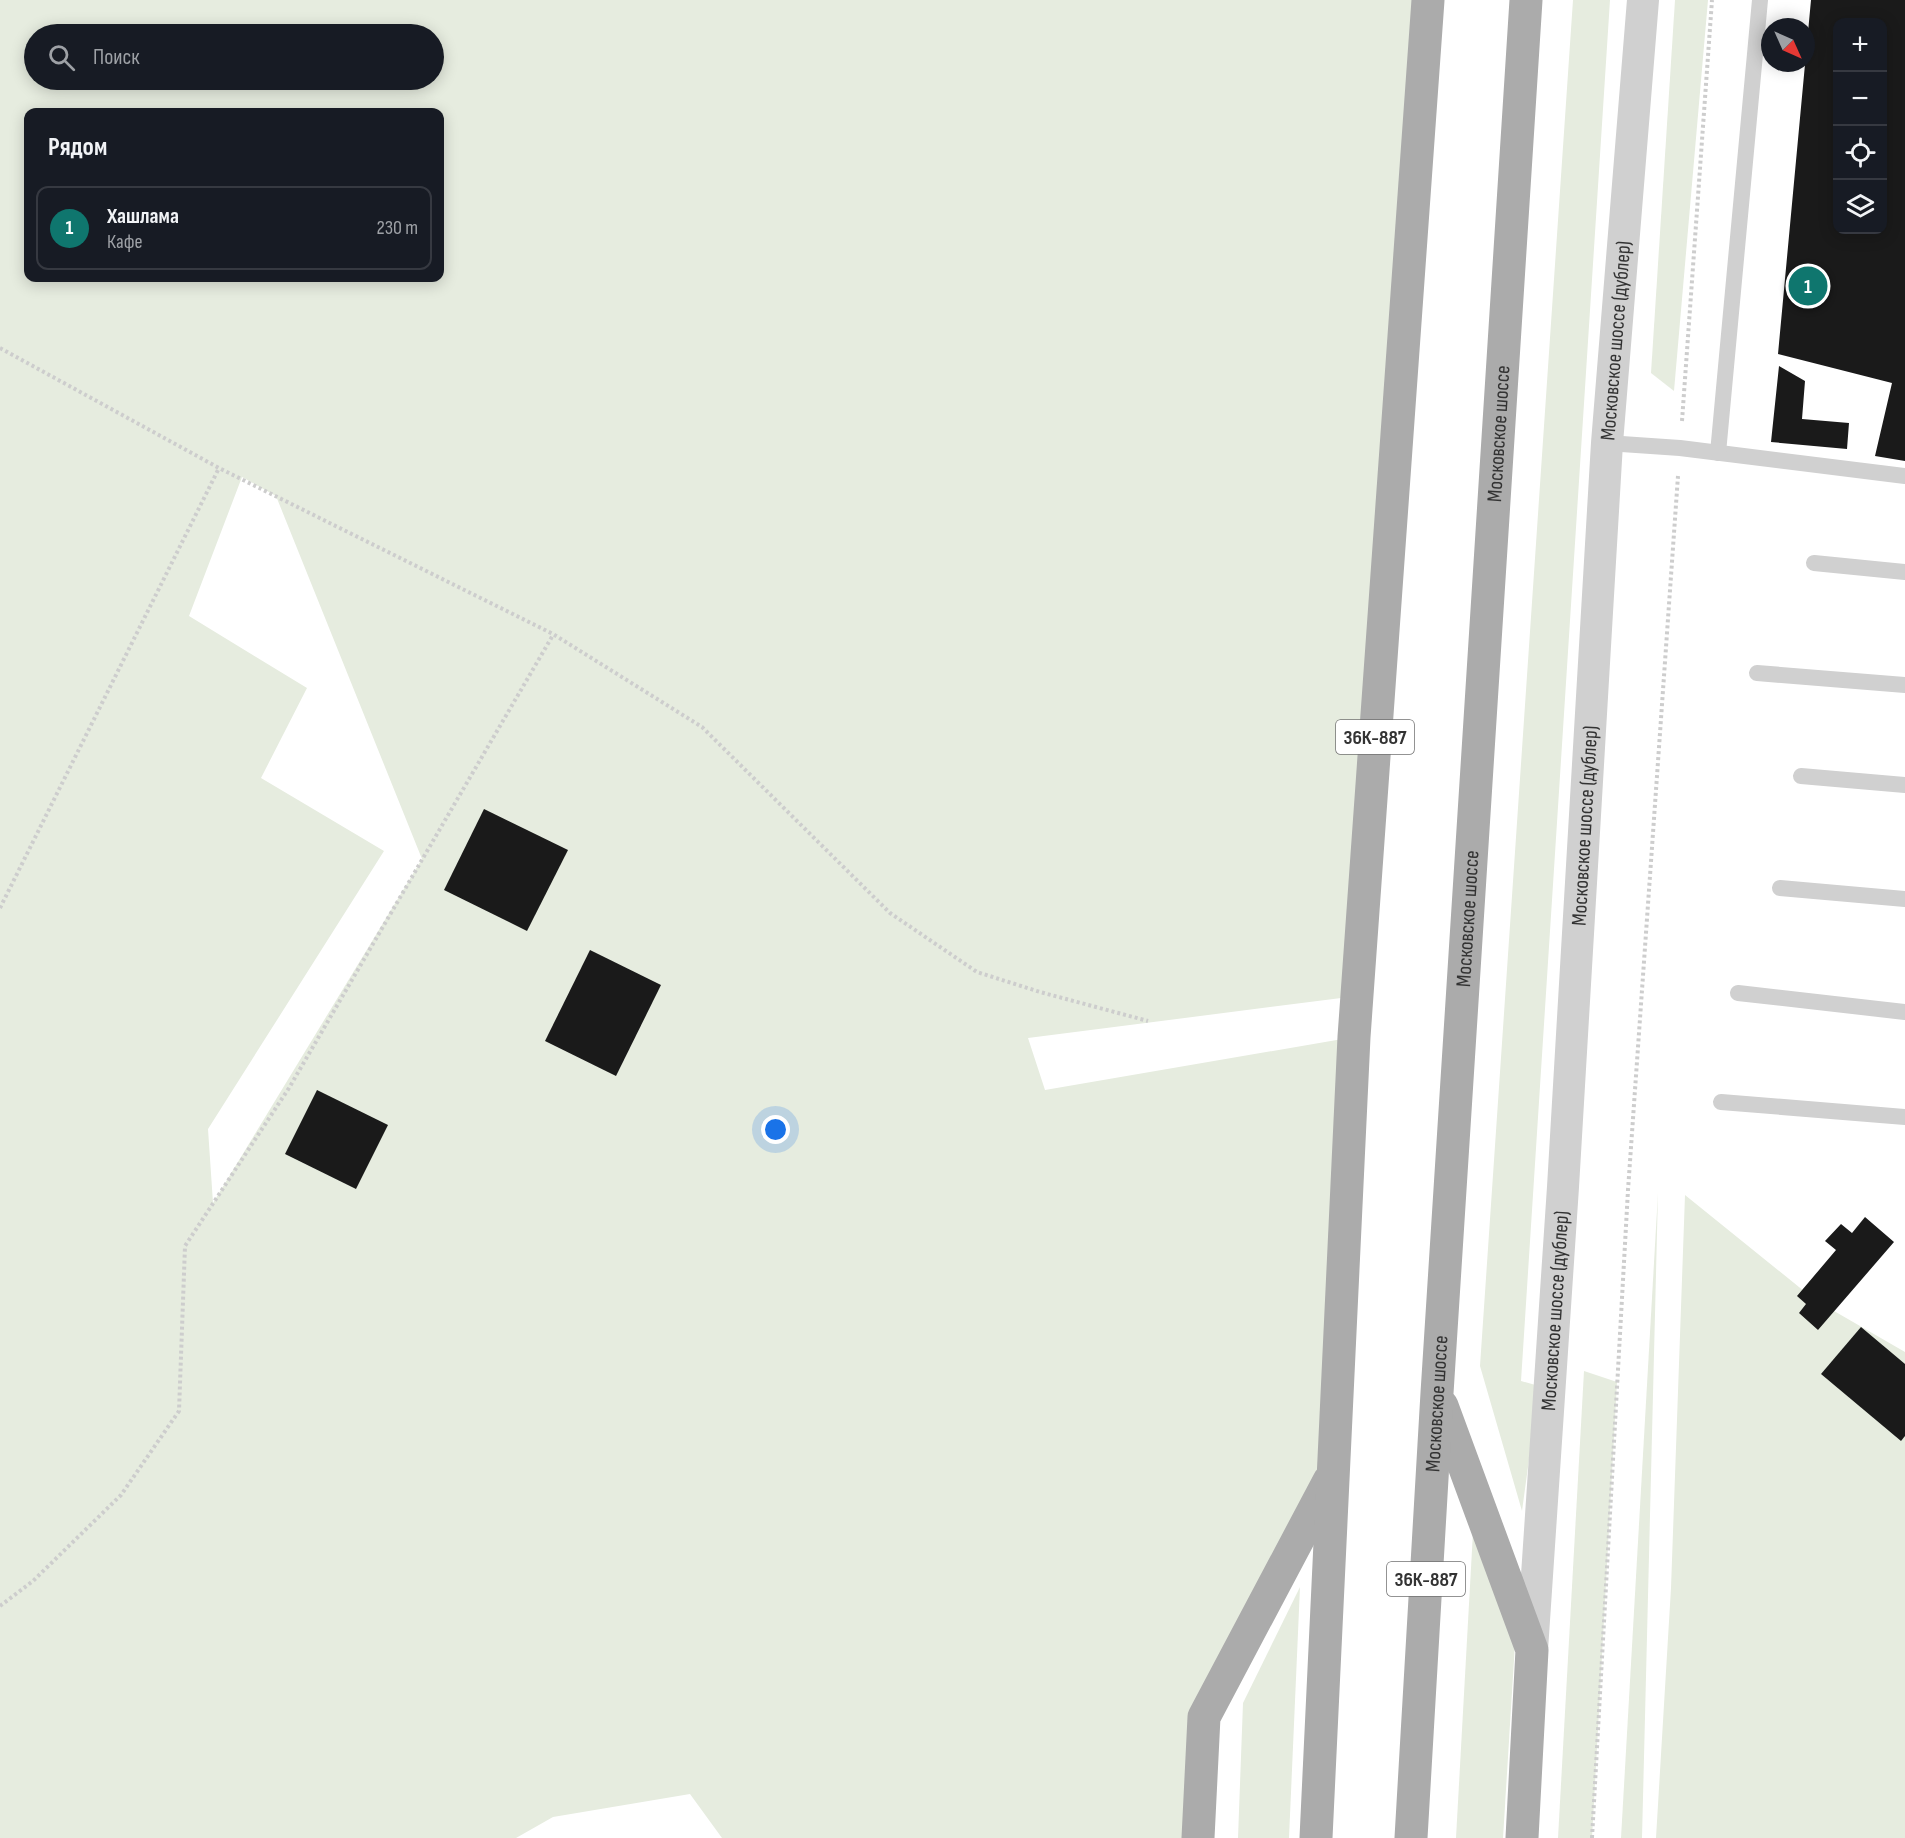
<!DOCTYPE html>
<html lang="ru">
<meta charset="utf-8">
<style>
body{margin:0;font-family:"Sofia Sans Condensed",sans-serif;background:#242831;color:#f1f3f6}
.controls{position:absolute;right:18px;top:18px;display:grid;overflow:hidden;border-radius:12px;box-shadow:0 3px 15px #0003}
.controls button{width:54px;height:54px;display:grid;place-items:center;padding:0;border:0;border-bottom:2px solid #363941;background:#171b24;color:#f1f3f6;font:30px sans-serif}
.compass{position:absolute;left:1761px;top:18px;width:54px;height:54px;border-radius:50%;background:#171b24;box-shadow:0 3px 15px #0003;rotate:135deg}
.you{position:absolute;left:776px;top:1130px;width:21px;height:21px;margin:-15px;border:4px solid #fff;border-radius:50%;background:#1a73e8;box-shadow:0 0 0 9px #1a73e833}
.badge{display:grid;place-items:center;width:39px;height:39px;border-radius:50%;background:#0f766e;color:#fff;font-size:20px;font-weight:700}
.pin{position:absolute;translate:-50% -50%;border:3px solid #fff;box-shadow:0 2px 6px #0006}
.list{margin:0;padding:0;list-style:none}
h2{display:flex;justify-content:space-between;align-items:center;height:78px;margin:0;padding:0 24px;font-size:26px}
h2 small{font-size:20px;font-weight:400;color:#9ea1a6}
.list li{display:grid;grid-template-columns:39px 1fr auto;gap:18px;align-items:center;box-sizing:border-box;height:84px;margin:0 12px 12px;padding:0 12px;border:2px solid #363941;border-radius:12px}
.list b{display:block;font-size:22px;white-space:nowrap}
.list p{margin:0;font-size:20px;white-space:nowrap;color:#9ea1a6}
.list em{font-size:20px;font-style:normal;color:#9ea1a6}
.icon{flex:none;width:33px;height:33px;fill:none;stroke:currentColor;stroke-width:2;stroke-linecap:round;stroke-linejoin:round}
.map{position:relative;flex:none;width:1905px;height:1838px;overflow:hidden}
.search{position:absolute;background:#171b24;box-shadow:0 3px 15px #0003;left:24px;top:24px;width:420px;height:66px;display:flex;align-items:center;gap:15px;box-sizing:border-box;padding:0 21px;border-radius:33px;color:#9ea1a6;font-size:22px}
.panel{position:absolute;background:#171b24;box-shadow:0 3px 15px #0003;left:24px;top:108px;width:420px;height:174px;border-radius:12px}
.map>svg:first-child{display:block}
.green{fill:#e6ecdf;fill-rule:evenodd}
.building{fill:#1a1a1a;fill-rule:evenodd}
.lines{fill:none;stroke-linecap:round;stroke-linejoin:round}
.path{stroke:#cdcdcd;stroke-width:4;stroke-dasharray:3 3;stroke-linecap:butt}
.service{stroke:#d0d0d0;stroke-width:16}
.minor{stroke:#d0d0d0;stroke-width:32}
.primary{stroke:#ababab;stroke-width:33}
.labels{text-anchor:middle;stroke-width:6;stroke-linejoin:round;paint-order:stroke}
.shield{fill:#fff;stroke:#707070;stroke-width:1.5}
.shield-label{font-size:20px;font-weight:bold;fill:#333}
.street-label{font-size:21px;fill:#333;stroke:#fff}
</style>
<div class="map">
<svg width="1905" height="1838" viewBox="0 0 1905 1838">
<rect width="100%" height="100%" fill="#fff"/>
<g class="green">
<path d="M 0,0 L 1429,0 L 1357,996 L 1028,1038 L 1045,1090 L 1354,1037 L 1333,1474 L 1204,1717 L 1198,1838 L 722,1838 L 690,1794 L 553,1817 L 516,1838 L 0,1838 ZM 34,34 L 434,34 L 434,80 L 34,80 ZM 28,112 L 440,112 L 440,278 L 28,278 ZM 242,477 L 276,496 L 422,859 L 213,1203 L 208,1129 L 384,851 L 261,778 L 307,688 L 189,616 Z"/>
<polygon points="1573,0 1610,0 1521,1381 1539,1386 1522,1511 1480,1366"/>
<polygon points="1675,0 1708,0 1674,391 1651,373"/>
<polygon points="1658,1193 1642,1838 1621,1838"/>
<polygon points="1685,1195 1815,1300 1905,1352 1905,1838 1656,1838 1671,1588"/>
<polygon points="1584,1371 1617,1382 1592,1838 1558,1838"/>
<polygon points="1475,1496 1517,1611 1503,1838 1456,1838"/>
<polygon points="1300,1587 1289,1838 1238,1838 1243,1703"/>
</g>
<g class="building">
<path d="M 1811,0 L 1905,0 L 1905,461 L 1875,456 L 1892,383 L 1778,354 ZM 1838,22 L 1882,22 L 1882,230 L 1838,230 Z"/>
<polygon points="1779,366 1805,381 1802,419 1849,423 1847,449 1771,442"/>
<polygon points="484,809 568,850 527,931 444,890"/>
<polygon points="590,950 661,985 616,1076 545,1041"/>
<polygon points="317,1090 388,1125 356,1189 285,1154"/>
<polygon points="1865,1217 1894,1242 1818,1330 1799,1313 1806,1304 1797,1296 1836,1250 1825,1241 1841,1224 1852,1233"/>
<polygon points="1861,1327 1905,1364 1905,1436 1901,1441 1821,1374"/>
</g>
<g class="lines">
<g class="path">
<polyline points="0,348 219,468 553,634 702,727 890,913 977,972 1040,992 1148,1021"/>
<polyline points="1682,421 1712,0"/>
<polyline points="0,908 219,468"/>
<polyline points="0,1606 33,1581 121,1495 179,1411 185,1246 289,1088 553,635"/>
<polyline points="1592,1838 1628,1190 1678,476"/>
</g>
<g class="service">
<polyline points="1607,443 1680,448 1905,476"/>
<polyline points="1718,453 1760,0"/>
<polyline points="1814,563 1905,572"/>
<polyline points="1757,673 1905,685"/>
<polyline points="1801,776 1905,785"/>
<polyline points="1780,888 1905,899"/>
<polyline points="1738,993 1905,1012"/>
<polyline points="1721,1102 1905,1117"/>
</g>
<path class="minor" id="s1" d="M 1532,1650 L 1563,1187 L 1607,443 L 1643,0"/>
<g class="primary">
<polyline points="1442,1406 1532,1650 1522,1838"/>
<polyline points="1198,1838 1204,1717 1329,1481"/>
<polyline points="1316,1838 1354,1037 1428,0"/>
<path id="s2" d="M 1411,1838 L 1437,1393 L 1526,0"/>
</g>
</g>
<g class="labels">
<g class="shield">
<rect x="1336" y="720" width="78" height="34" rx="4.5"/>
<rect x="1387" y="1562" width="78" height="34" rx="4.5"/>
</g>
<g class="shield-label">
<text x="1375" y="744">36К-887</text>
<text x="1426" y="1586">36К-887</text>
</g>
<g class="street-label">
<text dy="7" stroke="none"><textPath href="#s1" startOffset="1312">Московское шоссе (дублер)</textPath></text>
<text dy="7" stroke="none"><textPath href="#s2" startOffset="1407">Московское шоссе</textPath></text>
<text dy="7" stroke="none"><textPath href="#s1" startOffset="826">Московское шоссе (дублер)</textPath></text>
<text dy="7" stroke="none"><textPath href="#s2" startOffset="921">Московское шоссе</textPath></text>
<text dy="7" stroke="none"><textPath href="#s1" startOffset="340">Московское шоссе (дублер)</textPath></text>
<text dy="7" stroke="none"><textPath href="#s2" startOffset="435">Московское шоссе</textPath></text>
</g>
</g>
</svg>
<div class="controls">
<button>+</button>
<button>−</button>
<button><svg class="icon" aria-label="locate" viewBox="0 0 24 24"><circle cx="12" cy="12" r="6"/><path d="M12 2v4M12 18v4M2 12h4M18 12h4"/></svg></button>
<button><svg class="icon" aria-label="layers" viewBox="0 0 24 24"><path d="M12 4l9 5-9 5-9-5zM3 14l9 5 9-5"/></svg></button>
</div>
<svg class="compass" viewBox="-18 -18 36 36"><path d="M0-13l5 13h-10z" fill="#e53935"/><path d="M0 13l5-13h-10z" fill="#9ea1a6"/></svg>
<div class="you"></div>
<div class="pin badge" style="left:1808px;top:286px">1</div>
<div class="search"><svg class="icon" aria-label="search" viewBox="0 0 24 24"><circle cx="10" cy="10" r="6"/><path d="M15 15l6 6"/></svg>Поиск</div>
<section class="panel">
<h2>Рядом<small></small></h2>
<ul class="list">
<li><span class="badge">1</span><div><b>Хашлама</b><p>Кафе</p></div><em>230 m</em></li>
</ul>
</section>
</div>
